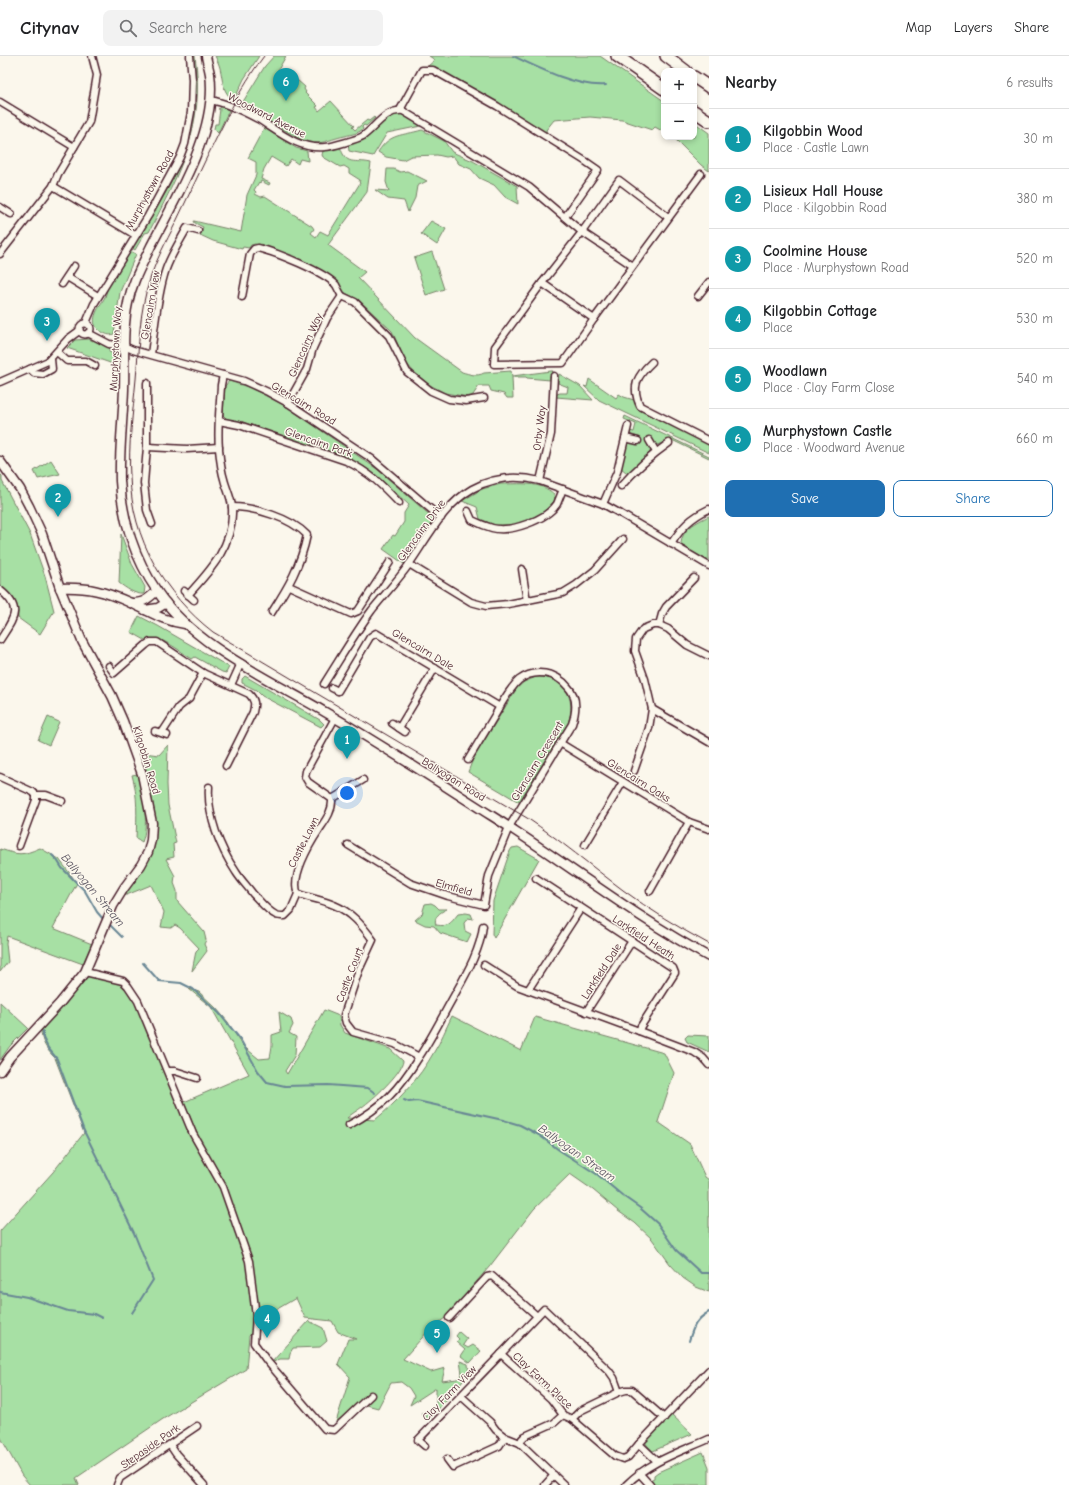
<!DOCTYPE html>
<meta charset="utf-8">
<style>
body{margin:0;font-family:"Comic Neue",sans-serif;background:#f2f2f2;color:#202124}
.controls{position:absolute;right:12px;top:12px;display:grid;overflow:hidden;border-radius:8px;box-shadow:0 2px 6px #0003}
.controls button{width:36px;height:36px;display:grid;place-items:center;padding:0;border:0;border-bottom:1px solid #e0e0e0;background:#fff;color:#202124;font:20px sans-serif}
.you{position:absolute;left:347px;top:737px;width:14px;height:14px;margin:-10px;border:3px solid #fff;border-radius:50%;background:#1a73e8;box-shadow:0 0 0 6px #1a73e833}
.badge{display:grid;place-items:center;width:26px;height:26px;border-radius:50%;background:#1f6fb2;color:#fff;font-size:13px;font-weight:700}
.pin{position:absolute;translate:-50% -33px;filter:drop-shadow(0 1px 2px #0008)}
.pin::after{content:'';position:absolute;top:21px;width:14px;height:12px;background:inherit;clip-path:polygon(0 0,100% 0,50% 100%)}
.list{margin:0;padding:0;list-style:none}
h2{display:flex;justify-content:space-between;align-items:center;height:52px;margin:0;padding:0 16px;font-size:17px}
h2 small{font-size:13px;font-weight:400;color:#757577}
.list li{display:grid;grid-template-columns:26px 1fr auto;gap:12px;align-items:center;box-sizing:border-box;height:60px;padding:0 16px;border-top:1px solid #e0e0e0}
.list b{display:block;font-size:15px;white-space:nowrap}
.list p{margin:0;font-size:13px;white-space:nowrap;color:#757577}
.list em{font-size:13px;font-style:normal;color:#757577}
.actions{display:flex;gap:8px;padding:12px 16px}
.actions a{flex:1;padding:9px 0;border:1px solid #1f6fb2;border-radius:8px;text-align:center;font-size:14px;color:#1f6fb2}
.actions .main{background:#1f6fb2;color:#fff}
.icon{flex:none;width:22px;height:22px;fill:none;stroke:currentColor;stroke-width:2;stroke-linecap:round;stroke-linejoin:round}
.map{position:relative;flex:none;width:709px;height:1429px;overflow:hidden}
header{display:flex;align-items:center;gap:24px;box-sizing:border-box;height:56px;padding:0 20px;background:#fff;border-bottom:1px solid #e0e0e0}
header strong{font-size:19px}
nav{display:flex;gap:22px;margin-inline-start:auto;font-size:14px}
.search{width:280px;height:36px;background:#f2f2f2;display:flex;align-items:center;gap:10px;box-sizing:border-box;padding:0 14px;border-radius:8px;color:#757577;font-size:15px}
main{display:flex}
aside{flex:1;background:#fff}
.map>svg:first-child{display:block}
.green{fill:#a7e0a4;stroke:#788068}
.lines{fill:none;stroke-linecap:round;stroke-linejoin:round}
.stream{stroke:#688694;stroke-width:2}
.street-casing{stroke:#4a1f2b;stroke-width:9}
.secondary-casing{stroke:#4a1f2b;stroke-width:11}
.highway-casing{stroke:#4a1f2b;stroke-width:14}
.street{stroke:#fbf7ec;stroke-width:6}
.secondary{stroke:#fbf7ec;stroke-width:8}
.highway{stroke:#fbf7ec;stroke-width:11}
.tram{stroke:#4a1f2b;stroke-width:1}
.labels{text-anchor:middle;stroke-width:3;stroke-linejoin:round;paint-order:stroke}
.street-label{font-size:11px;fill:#4a1f2b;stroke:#fbf7ec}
.water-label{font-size:12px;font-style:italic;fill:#595360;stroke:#fbf7ec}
</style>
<header>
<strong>Citynav</strong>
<div class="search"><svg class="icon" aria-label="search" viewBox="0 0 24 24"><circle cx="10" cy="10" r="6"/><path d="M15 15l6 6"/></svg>Search here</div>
<nav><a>Map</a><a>Layers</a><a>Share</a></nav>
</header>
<main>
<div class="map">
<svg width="709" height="1429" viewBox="0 0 709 1429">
<rect width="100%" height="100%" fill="#fbf7ec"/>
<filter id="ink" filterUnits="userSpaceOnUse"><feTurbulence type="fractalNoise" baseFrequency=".025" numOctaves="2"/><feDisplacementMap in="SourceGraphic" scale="8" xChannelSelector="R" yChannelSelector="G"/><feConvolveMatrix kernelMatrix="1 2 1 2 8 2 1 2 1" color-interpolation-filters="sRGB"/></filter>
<g filter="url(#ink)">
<g class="green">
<path d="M 193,0 L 195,0 C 206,70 179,117 149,176 L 145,177 L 135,194 L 132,192 C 170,132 208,75 193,0 Z"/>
<path d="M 215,0 L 259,0 L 244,23 L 234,44 C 222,37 223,24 220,12 C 219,8 217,4 215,0 Z"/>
<path d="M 274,0 L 286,0 L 278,14 L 281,16 L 282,15 L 297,24 L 305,31 L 304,33 L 306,36 L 305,37 L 318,50 L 316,51 L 319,55 L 331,45 L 354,70 L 352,71 L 355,74 L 367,64 L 369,65 L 374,61 L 375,62 L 366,70 L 364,69 L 362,71 L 363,73 C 357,78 352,78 345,80 C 325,84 320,92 298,82 L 241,49 L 265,10 Z"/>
<polygon points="429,0 600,0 664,45 664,76 655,71 652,74 622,64 590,61 554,64 546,74 547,77 583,101 437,16 436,12 428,10 435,4"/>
<polygon points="222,51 229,54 218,77 214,73 215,68 218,68 220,53 218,53"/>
<polygon points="395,58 404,58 412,63 413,65 421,70 387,77 373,100 349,95 348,88 365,82 385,63"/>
<polygon points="694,66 709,77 709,115 701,109 673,81 694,81"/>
<path d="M 264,72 L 296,92 L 307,95 L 308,105 L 300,103 L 298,108 L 291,103 L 286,110 L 271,101 L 264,113 L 261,123 L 270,127 L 269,129 L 261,125 L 260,127 L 259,126 L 254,134 L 256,136 L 255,138 L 261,141 L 265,140 L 312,170 L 314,173 L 311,177 L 316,181 L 320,175 L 328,179 L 360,127 L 359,126 L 360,124 L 349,117 L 349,113 L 344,110 L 340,111 L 323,101 L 322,99 L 323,95 L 340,90 C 346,111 354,103 371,107 L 367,136 L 328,189 L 365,216 L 358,222 L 415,282 L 462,316 C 469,318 477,321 484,317 L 511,315 L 512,320 L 551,315 L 553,315 L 550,318 L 550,324 L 527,322 L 526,321 L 512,321 L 513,342 L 507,342 L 504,338 L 491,335 L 489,330 L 479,330 L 473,339 L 469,341 L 445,337 L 428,328 L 413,315 L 406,307 L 392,275 L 360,245 L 344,236 L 335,224 L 298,203 L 267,191 L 255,188 L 251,189 L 249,192 L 243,191 L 242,193 L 213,185 L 200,179 L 203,171 L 195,167 L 194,165 L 241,176 L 247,139 L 256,119 L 256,106 L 248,102 Z"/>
<path d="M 422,74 L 444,85 L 452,96 L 473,105 L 517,130 L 518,148 L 505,141 L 494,129 L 479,122 L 471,113 L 459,108 L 453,100 L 446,101 L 437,99 L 411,100 L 403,104 L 386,101 L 378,96 C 390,77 402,80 422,74 Z"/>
<polygon points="387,113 394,113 400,116 407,115 427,125 417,130 415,142 408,156 404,145 388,143 375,134 389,135 386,126"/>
<polygon points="431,165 446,173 437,189 421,178"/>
<path d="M 130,195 L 136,198 L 120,236 L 114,278 C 109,280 106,278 102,276 C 86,267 99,252 105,241 C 107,236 107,231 110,226 C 116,216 124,205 130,195 Z"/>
<polygon points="432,196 444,233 426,239 414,202"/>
<path d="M 89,283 L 93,285 L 94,284 L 110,291 L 109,296 C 117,298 116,302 116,309 L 67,292 L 75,284 Z"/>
<polygon points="559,318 580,330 593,344 556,341 557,338 560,337 567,337 568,331 558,327"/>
<polygon points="589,323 616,342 619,338 624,341 634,344 638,351 643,356 709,388 709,397 599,344 584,330 587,331"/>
<polygon points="229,325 251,332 287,351 377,413 431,460 433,465 432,469 404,508 383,493 393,479 395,480 404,466 404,457 409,449 375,418 360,408 243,366 227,363 223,359 225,330"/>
<polygon points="625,360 709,400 709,402 674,385 668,385 657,389 651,382 647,385 651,392 650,396 631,415 627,417 620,411 626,389 630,386 639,388 640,382 630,378 629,375 634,376 636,368 624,363"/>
<polygon points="51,404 60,418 38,423 34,415"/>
<path d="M 0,418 L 2,420 L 2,425 L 30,478 L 45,520 L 54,555 L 40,578 L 18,562 C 18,545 13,540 0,530 Z"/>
<path d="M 501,428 C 519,428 540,425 554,438 L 555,444 L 540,459 L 521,469 L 495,469 L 480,463 L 477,451 L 462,445 L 482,433 Z"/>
<path d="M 709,460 L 709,505 L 681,489 C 681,473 697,466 709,460 Z"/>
<path d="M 121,478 L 132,508 L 145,531 L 144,538 C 135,539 126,532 119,527 Z"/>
<path d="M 139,560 L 158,570 L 229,611 L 226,617 L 222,616 L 195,601 L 192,603 C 181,596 159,577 145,584 L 131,576 Z"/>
<polygon points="245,620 320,664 324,668 321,671 262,640 256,634 242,627 242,623"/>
<path d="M 536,621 C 564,619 577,642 568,667 L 519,746 L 468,716 L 473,703 L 517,632 L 524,626 Z"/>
<polygon points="48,661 59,666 49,689 38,684"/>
<polygon points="168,689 167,728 168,749 176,787 173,788 174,801 166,803 175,820 174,827 177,835 177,845 204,876 206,884 204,888 207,895 192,915 196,895 199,892 180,872 175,869 171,872 161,871 164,856 151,829 124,840 153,795 156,778 153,748 147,722 144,697 159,699"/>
<path d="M 137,718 C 142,738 150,767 142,786 L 136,782 C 137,762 138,739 132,719 Z"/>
<polygon points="518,791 539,803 494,882 492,878 493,845 510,795 512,792"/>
<path d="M 40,792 L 59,803 L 77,827 L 53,872 L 92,888 L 83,908 L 7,880 L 6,887 L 8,906 L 0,916 L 0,793 C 19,799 21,800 40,792 Z"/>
<path d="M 431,847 L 435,849 L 439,853 L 447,853 C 440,856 433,861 436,869 C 449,871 450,868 458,858 L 466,857 L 471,858 L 473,863 L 468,862 L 464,867 L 465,875 L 471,878 L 467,886 L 440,877 L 434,870 L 425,869 L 415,864 L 422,858 L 425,848 Z"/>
<path d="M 89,919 L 123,927 L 134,944 L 194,1083 L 209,1114 L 214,1111 L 198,1080 L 184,1046 L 249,1018 L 211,951 L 189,933 L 199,936 L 216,952 L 228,966 L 242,989 L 259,1003 L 270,1002 L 272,990 L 272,979 L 281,976 L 279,956 L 291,963 L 293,969 L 289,977 L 296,981 L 295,999 L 285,1015 L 287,1018 L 324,954 L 339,960 L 340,969 L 345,977 L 390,993 L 403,1005 C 402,1017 372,1044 362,1051 C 357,1055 351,1058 347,1062 L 375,1064 C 398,1045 419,1023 434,996 C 441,985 446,972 452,960 L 521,995 L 535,961 L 664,997 L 674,1017 L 658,1066 L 690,1088 L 705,1121 L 709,1124 L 709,1236 L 696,1231 L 683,1222 L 670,1208 L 652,1183 L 635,1167 L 618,1155 L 593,1134 L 570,1118 L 534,1153 L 490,1210 L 445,1262 L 430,1273 L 403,1303 L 431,1316 L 445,1312 L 442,1325 L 457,1323 L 462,1318 L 460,1305 L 468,1308 L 469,1317 L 429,1364 L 421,1357 L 431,1357 L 436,1347 L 436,1332 L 410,1349 L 414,1340 L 409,1332 L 401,1326 L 391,1327 L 378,1352 L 359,1347 L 336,1366 L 350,1321 L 338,1308 L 348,1283 L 356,1283 L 338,1276 L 332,1265 L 305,1262 L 296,1242 L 267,1259 L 249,1280 L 246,1313 L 163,1363 L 76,1422 L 79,1429 L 30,1429 L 22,1420 L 0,1380 L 0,1175 L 53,1116 L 84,1077 L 55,1002 C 47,994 41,986 41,974 Z"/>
<polygon points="0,946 28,972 10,990 0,1004"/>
<polygon points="688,979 709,980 709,996 687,986 685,982"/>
<polygon points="309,1265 323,1272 327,1285 320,1291 293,1292 290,1297 289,1303 280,1303 271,1307"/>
<polygon points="459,1276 467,1283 463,1289 468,1292 473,1289 481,1295 470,1307 461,1300 465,1294 456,1286 459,1283 456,1280"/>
<polygon points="670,1357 692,1378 653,1395 647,1389 645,1386"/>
<polygon points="703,1396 709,1411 709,1429 655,1429 650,1424 654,1422 654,1419 658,1416"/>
</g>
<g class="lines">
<g class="stream">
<path d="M 513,0 C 538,12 579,32 606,29"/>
<polyline points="52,799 57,804 62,812 85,835 97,856 104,864"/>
<polyline points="108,867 122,881"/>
<polyline points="143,907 159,925 181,927 193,933 219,957 240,983 258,1015 267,1026 285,1030 328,1029 368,1032 375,1037"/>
<polyline points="43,975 43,982 48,992 57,1003 84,1075 134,1177 153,1224 132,1257"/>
<polyline points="404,1044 409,1046 417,1045 503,1064 520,1069 539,1079 559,1094 598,1119 623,1140 640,1152 658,1168 676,1194 701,1217 709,1217"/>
<polyline points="0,1236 27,1241 68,1255 94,1258 102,1262"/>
<path d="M 689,1285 C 693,1271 696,1263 709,1256"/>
</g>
<defs>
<g id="street">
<path d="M 210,44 C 227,47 243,55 258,63 C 279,76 299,94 325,91 C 331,91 358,83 363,80 C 376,71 385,53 403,55 L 529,131 L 582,176 L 619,124 L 668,161"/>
<polyline points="0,46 74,91"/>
<polyline points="400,54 422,14 433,14 497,50 585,105 598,114 565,161"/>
<polyline points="53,130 135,179"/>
<polyline points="0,151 11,158"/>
<polyline points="0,198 53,130 58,118 89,66 97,19 92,0"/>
<polyline points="633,210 582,176 542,227 594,263 701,118"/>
<polyline points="67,221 98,240"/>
<polyline points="542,227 495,291 494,308 563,307 594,263"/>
<polyline points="62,228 74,210"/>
<polyline points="342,240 355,246 389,280 407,316 431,335 449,343 466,345 484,342"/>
<polyline points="698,240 709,226"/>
<path d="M 242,241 L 250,198 L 254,193 L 258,192 C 275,196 325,216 336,229 C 338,233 340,237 342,240"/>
<polyline points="86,267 94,248 148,160 180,101 185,88 191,56 192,24 190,0"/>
<circle cx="85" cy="273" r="5.5"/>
<polyline points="88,277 109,288 124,290 133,294 244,325 268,336 288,347 372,403 441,462"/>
<polyline points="57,296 67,305 86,305 95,310"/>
<path d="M 151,298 C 155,271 157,239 166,213 C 171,199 180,185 187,172 L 198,175"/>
<path d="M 652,306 C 637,320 631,330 640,350 L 709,385"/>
<polyline points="30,313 34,317 43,318 52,313 51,303"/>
<polyline points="0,326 48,305 68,283 79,275"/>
<polyline points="147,327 147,391 144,427 147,454 152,468"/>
<polyline points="288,347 307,313 313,292 327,262 342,240"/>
<path d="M 219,365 L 239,369 L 346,405 C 369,416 382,429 399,447"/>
<polyline points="625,382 638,385"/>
<polyline points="649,384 656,396"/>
<polyline points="147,391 187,393 219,391"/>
<polyline points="540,425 551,378 554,320"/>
<path d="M 621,430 C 635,414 652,399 669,387"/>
<polyline points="603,448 617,416 628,370"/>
<path d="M 232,451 C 255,451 291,462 307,479 C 301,509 288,531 272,556"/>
<path d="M 468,455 L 472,464 C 478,467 485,470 492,472 C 510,477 546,464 557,448 C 559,443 561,438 563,433"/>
<path d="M 671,488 C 682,471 690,462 709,453"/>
<polyline points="409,508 471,546 486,550 508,548 563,537 576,529 595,514 623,483"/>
<polyline points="522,513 527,545"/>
<polyline points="289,530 351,558 358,555 390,506"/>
<path d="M 0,534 C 24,553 13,563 0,584"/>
<polyline points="184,535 194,544"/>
<path d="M 188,539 C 211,514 234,489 232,452 C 232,443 226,432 224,423 C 221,414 220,403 219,393 C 217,372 220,350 221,329 L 223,319"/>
<polyline points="659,569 662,558 666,551 694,522"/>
<polyline points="709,600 687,589 668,573 659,569 653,569 643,573 636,583 635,595 645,623 652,653 709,686"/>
<path d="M 109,610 L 114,617 L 146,589 L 150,586 L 157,586 L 203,617 L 249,638 C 255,644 255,648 253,656 L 226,710"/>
<path d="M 324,628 C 340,603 355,577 372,554 C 385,538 399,523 410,507 C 428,481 444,449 472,433 C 494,421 516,419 540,425 L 603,448 L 621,458 L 709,510"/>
<polyline points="231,629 241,607"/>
<polyline points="332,632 338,635 370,581 376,577 500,651"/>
<polyline points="392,667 405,676"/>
<polyline points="399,672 435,612"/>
<polyline points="155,675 167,679"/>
<polyline points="162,677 179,651 189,643 203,617"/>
<polyline points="560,687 689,766 709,773"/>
<polyline points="634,715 649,672 652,653"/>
<polyline points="0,721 33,736 36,739"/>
<path d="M 209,731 C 207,760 220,792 236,816 C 241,824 247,830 253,838 C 259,844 267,855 276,859 C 278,860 282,860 285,860 L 291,854 L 298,838"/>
<polyline points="36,739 46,739 62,745"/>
<polyline points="332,743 363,724"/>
<path d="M 348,789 L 410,827 L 448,840 L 484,849 L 489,820 L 509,771 L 572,668 C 576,656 578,641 568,631 C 556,616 535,612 519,624 C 509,633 502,647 495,659 C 486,674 477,689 468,704"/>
<polyline points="585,789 623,726"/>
<polyline points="19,790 36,744 36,739"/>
<polyline points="536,822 673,912 675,917 641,970 639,975 694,996 703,1002 709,1009"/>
<polyline points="650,835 689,766"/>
<path d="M 298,838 C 310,842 323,844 334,849 C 351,856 362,869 373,884 L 359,914 L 344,959 L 346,967 L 353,976 L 395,988 L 419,1001 C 431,983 440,965 450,947 C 463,923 480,897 483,870"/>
<path d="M 298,838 C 290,822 309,789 319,774 C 325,765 333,755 332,743 L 308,726 L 305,721 L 306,715 L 335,662"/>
<polyline points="484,909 517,930 639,975"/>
<polyline points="85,916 123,925 128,930 138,945 193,1078 223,1131 237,1171 249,1205 252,1228 256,1260 254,1287 267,1305 325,1373 334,1374 371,1339"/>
<polyline points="528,934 581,852"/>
<polyline points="586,956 632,885"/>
<polyline points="168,1015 175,1015 197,1022"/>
<path d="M 349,1069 C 383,1051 399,1033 419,1001"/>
<polyline points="449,1262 487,1221 492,1220 537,1260"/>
<polyline points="461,1340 490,1366 496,1374 505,1381 520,1387 564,1429"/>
<polyline points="572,1363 580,1355 619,1336"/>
<polyline points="520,1387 522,1383 525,1380 554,1367 563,1359"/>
<polyline points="639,1388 628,1401 623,1403 615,1400 572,1363 563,1359 551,1343 501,1298 544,1253 609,1315 614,1322 619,1336 626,1334 632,1334 664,1362"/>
<polyline points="170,1389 176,1398 204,1429"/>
<polyline points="425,1390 418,1384 501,1298"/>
<polyline points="447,1403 453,1411 499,1390 505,1381"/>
<polyline points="657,1405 639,1388 709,1314"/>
<polyline points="639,1417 650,1429"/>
<polyline points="117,1429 120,1422 197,1370"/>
<polyline points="545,1429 554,1419"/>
<path d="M 626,1429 C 650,1405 680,1396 709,1383"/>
</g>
<g id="secondary">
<path d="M 206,0 C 207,6 209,12 210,18 C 218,75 176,141 151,190 C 142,209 132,226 128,247 C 122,275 125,304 124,333 C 123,363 119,394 120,425 C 122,464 135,503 157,535 C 194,590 269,623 325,656 C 382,689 437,725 492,760 C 565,806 633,860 709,901"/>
<polyline points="0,405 20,433 29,450 42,478 60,532 82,585 112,640 123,665 142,718 152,767 151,784 148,796 141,809 124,832 113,850 85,916 60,947 10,1001 0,1015"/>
<path d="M 60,532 C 89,531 104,535 131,547 C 151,556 163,565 185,568"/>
<path d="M 131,547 C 145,547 147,543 157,535"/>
<polyline points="145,554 158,552 166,547"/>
</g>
<g id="highway">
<polyline points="617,0 664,33"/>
<polyline points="666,0 686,15"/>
<polyline points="694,21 709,31"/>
<polyline points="694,55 709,65"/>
</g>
</defs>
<use href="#street" class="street-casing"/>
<use href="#secondary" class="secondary-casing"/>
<use href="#highway" class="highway-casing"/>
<use href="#street" class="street"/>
<use href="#secondary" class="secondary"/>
<use href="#highway" class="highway"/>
<path class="tram" d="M 264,0 C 239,32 223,70 205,105 C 195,126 185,147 175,168 C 166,186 156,204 150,223 C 139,255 139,290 136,323 C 133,356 128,389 130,421 C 132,483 164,538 213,576 L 527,762 C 560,784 591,810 623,834 C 650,854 679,872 709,888"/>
</g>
</g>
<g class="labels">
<g class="street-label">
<text transform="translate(267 59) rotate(27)" y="4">Woodward Avenue</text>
<text transform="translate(149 134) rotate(-61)" y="4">Murphystown Road</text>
<text transform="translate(150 249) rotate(-80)" y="4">Glencairn View</text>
<text transform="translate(305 289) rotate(-66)" y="4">Glencairn Way</text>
<text transform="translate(115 293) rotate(-87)" y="4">Murphystown Way</text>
<text transform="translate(304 347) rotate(31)" y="4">Glencairn Road</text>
<text transform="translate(539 372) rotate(-83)" y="4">Orby Way</text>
<text transform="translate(319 386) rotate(19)" y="4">Glencairn Park</text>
<text transform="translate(421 474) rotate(-54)" y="4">Glencairn Drive</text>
<text transform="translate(423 593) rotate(31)" y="4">Glencairn Dale</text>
<text transform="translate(147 704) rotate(73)" y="4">Kilgobbin Road</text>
<text transform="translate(537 705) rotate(-59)" y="4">Glencairn Crescent</text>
<text transform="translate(454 723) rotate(32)" y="4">Ballyogan Road</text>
<text transform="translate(639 724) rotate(32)" y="4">Glencairn Oaks</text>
<text transform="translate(303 786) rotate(-63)" y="4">Castle Lawn</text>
<text transform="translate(454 831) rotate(16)" y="4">Elmfield</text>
<text transform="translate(644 881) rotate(33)" y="4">Larkfield Heath</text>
<text transform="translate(601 915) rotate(-57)" y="4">Larkfield Dale</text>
<text transform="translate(349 919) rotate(-69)" y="4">Castle Court</text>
<text transform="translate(543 1324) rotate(43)" y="4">Clay Farm Place</text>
<text transform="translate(449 1337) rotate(-46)" y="4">Clay Farm View</text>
<text transform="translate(150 1390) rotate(-35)" y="4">Stepaside Park</text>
</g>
<g class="water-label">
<text transform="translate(93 834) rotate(50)" y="4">Ballyogan Stream</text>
<text transform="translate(577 1097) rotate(35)" y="4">Ballyogan Stream</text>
</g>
</g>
</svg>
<div class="controls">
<button>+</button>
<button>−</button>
</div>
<div class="you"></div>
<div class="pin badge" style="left:347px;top:703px;background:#0f9aa8">1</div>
<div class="pin badge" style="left:58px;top:461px;background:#0f9aa8">2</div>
<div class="pin badge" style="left:47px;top:285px;background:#0f9aa8">3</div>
<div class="pin badge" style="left:267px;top:1282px;background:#0f9aa8">4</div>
<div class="pin badge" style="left:437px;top:1297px;background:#0f9aa8">5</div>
<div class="pin badge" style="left:286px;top:45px;background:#0f9aa8">6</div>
</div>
<aside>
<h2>Nearby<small>6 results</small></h2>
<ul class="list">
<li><span class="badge" style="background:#0f9aa8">1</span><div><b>Kilgobbin Wood</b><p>Place · Castle Lawn</p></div><em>30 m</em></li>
<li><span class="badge" style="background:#0f9aa8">2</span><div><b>Lisieux Hall House</b><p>Place · Kilgobbin Road</p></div><em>380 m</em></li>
<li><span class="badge" style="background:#0f9aa8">3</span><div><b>Coolmine House</b><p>Place · Murphystown Road</p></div><em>520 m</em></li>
<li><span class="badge" style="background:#0f9aa8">4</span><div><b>Kilgobbin Cottage</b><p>Place</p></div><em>530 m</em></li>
<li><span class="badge" style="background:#0f9aa8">5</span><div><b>Woodlawn</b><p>Place · Clay Farm Close</p></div><em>540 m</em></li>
<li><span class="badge" style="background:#0f9aa8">6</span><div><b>Murphystown Castle</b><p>Place · Woodward Avenue</p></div><em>660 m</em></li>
</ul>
<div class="actions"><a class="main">Save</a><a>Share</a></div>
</aside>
</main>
